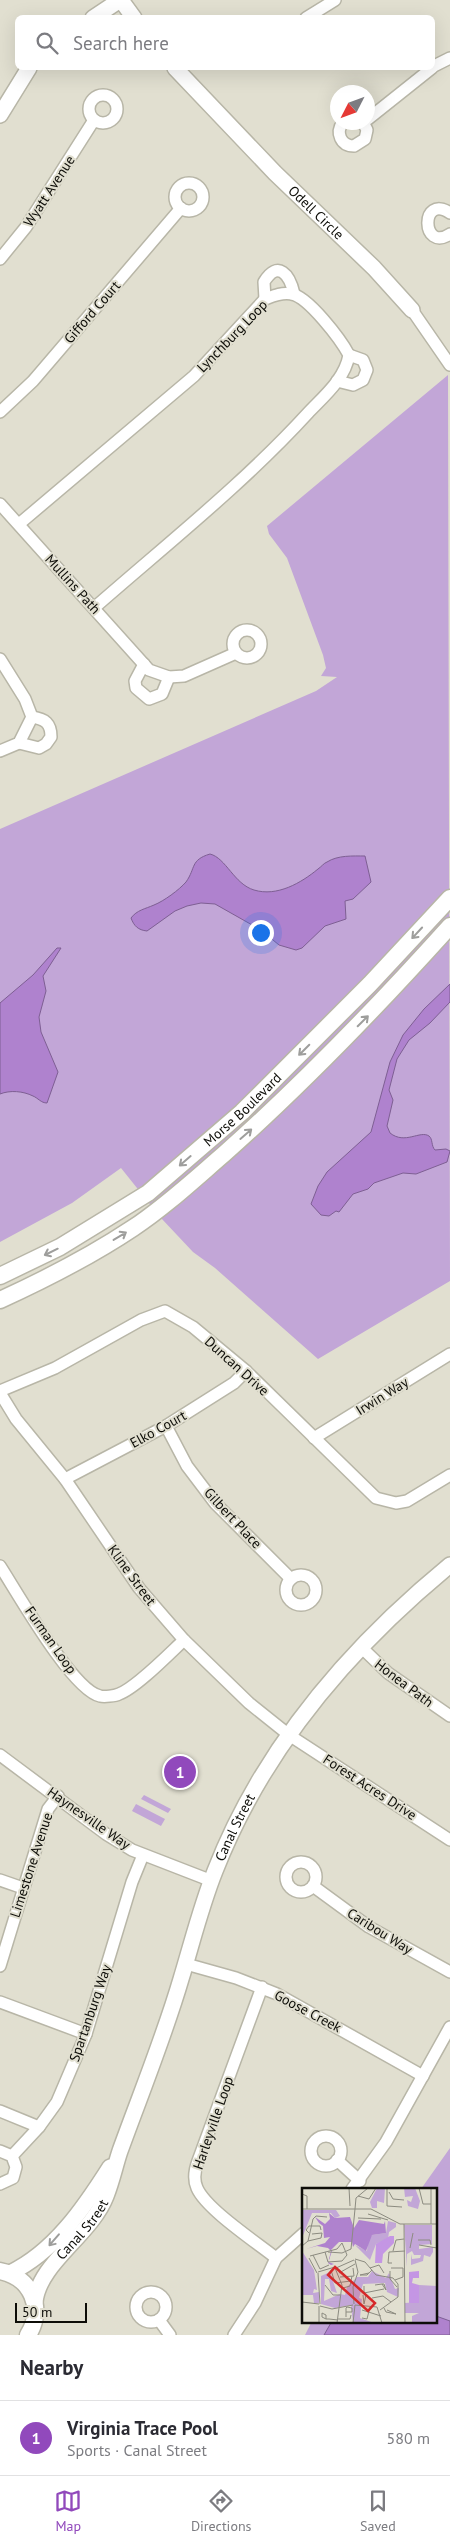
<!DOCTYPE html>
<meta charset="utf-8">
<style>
body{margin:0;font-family:"PT Sans",sans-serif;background:#f7f7f7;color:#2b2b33}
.compass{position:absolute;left:330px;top:85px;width:45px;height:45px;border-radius:50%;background:#fff;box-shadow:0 5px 20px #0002;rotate:228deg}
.scale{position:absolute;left:15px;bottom:12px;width:72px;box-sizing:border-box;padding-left:5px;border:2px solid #0d0d08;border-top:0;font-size:14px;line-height:18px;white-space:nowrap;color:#0d0d08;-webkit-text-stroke:4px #e1dfd0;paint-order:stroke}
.you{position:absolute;left:260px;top:932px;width:18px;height:18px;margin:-12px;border:4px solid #fff;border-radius:50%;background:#1a73e8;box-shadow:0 0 0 8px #1a73e833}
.badge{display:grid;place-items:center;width:32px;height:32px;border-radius:50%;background:#9149bc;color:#fff;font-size:16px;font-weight:700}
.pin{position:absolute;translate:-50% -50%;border:2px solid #fff;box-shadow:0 1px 5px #0006}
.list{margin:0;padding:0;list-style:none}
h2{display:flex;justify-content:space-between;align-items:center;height:65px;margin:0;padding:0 20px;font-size:21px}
h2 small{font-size:16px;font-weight:400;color:#7c7c81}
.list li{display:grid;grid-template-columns:32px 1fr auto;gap:15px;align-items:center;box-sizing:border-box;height:75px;padding:0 20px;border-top:1px solid #e1e1e2}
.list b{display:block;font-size:19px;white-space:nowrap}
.list p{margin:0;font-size:16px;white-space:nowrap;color:#7c7c81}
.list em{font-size:16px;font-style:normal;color:#7c7c81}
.icon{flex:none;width:28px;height:28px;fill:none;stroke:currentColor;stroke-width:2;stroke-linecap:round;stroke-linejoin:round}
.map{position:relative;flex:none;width:450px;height:2335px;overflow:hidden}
.search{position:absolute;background:#fff;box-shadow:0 5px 20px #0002;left:15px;right:15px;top:15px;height:55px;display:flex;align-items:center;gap:12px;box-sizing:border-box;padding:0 18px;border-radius:8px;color:#7c7c81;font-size:19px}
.sheet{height:140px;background:#fff}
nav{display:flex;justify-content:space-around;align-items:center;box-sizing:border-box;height:70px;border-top:1px solid #e1e1e2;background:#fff;font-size:14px;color:#7c7c81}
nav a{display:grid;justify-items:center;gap:2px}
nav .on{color:#9149bc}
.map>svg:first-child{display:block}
.green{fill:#c2a6d7}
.water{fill:#af82ce;stroke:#7e5f93}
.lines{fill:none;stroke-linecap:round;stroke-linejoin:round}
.minor-casing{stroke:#b8b6a7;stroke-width:14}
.tertiary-casing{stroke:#b8b6a7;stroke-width:18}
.secondary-casing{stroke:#b8b6a7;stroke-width:19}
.minor{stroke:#fff;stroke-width:11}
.tertiary{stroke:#fff;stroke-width:15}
.secondary{stroke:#fff;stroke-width:16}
.oneway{stroke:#9e9e9c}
.labels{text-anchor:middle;stroke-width:4;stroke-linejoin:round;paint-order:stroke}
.street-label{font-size:14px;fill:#0d0d08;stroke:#e1dfd0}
.inset-road{fill:none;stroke:#8c8b80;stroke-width:1}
.view{fill:#d62828;fill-opacity:0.15;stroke:#d62828;stroke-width:2.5}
.inset-edge{fill:none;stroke:#0d0d08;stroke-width:2.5}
</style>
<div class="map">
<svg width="450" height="2335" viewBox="0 0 450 2335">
<rect width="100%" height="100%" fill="#e1dfd0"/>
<g class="green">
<polygon points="448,375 450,1281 318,1359 215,1268 193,1252 161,1218 121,1168 72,1203 0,1242 0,829 316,691 337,677 321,676 326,668 323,655 287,558 269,534 267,526"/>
<polygon points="144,1795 171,1809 168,1813 141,1799"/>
<polygon points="136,1804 165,1819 161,1826 132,1811"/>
<polygon points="450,2148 450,2335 305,2335 312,2321 436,2321 436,2189 421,2189"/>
</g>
<g class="water">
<path d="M 210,854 C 226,858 234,884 254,890 C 277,897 301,883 318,869 C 321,867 324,863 327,862 C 338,855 353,856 365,856 L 371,882 L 353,899 L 345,901 L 346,919 L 325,926 L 302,948 L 296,950 L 279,945 L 261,930 L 215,904 L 201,903 L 187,906 L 175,911 L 147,931 C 138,930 134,926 131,918 C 137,910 145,909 154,905 C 164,901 179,890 186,882 C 196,868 190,860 210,854 Z"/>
<path d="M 57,948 L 61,948 L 43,976 L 46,991 L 39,1017 L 41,1032 L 58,1072 L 47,1103 C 41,1103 38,1098 33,1096 C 23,1091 10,1090 0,1094 L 0,1003 L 33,975 Z"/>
<path d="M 450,984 L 450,1002 L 430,1023 L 409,1040 L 397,1059 L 389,1090 L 393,1100 L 387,1126 L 390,1133 C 405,1145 420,1130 429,1136 C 433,1139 431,1146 435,1150 L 446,1149 L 450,1151 L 447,1162 L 416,1174 L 403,1173 L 374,1183 L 368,1189 L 353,1194 L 339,1212 L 336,1211 L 329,1216 L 321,1215 L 311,1204 L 318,1186 L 327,1172 L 371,1132 L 390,1062 L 403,1035 L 424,1009 Z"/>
<polygon points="176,1760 193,1769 188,1777 183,1775 177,1786 166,1780"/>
<polygon points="436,2316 450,2321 450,2335 324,2335 332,2321 436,2321"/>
</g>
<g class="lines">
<defs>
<g id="minor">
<polyline points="306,18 335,0"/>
<polyline points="432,67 450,58"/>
<circle cx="103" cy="109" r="14"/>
<polyline points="368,119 432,68"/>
<path d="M 343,122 C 335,133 341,146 354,146 L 365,139 L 367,130 L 363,122"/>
<circle cx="189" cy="197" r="14"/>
<path d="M 450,213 C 420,193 421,253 450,234"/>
<polyline points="0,259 26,227 94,120"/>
<path d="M 265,299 L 264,282 C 278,259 290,275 294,294"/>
<polyline points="412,310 450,365"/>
<polyline points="337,381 353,385 363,380 367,370 363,360 349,355"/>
<polyline points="0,412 33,381 181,208"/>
<polyline points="0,504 149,670 169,677 184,676 236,653"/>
<path d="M 19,524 L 194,376 L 265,299 C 273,296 282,292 291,294 C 308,296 341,340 349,355 C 345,379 324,396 308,413 C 243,484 167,544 94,608"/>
<circle cx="247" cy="644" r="14"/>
<polyline points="0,659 25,699 32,717 19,743 0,751"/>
<polyline points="144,664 135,681 136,688 149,699 162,694 169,677"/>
<path d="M 19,743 L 39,748 L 46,744 L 51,737 C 51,723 45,719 32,717"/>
<polyline points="0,1391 55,1368 141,1320 165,1311 193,1327 246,1371 376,1498 396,1503 407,1501 450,1475"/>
<polyline points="0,1393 16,1419 65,1479 139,1588 184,1640 249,1703 289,1735 450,1840"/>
<polyline points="166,1426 187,1466 215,1503 291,1579"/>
<polyline points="314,1438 450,1354"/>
<polyline points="65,1479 166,1426 234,1383 246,1371"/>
<path d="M 0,1566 C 17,1592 72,1690 100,1696 C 104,1697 115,1696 119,1694 C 136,1688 170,1653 184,1640"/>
<circle cx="301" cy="1590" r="15"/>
<polyline points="361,1647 388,1673 450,1716"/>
<polyline points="0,1755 106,1834 132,1850 212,1881"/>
<circle cx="301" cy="1877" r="15"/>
<polyline points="0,1880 23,1888"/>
<polyline points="313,1886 369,1927 450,1972"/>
<polyline points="186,1964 236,1978 277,1994 423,2076"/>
<polyline points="0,1966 48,1809 58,1796"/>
<path d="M 262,1987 L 198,2161 C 195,2169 193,2179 197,2188 C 206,2209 256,2242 276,2258"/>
<polyline points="0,2002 86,2034"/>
<polyline points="0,2111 39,2127"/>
<circle cx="326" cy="2151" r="15"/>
<polyline points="0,2151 12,2156 16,2167 13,2178 0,2184"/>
<polyline points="12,2156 39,2127 57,2102 86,2034 132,1882 143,1855"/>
<polyline points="337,2160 360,2181"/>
<polyline points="352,2189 386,2142 450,2027"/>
<circle cx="151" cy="2307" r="15"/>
<polyline points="159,2320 170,2335"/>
<polyline points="234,2335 255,2303 276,2258 304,2233"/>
</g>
<g id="tertiary">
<polyline points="121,0 134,18"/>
<polyline points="93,18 120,0"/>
<path id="s1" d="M 175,68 L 275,173 L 374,268 L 412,310"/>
<polyline points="0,115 29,68"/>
<path d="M 10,2273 C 54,2252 84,2208 110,2167"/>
<path id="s2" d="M 35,2302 C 39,2263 91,2235 106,2196 C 112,2181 115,2166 120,2151 C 141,2093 164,2037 181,1979 C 192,1943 201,1906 215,1871 C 263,1748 349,1648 450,1565"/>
</g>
<g id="secondary">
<path id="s3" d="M 0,1276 L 60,1247 L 148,1193 L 242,1112 L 370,984 L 450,898"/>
<path d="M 0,1300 C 46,1279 91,1256 133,1228 C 165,1207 195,1179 224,1154 C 304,1083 378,1006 450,926"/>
<path d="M 0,2271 C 31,2277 45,2308 28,2335"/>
</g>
</defs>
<use href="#minor" class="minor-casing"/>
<use href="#tertiary" class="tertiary-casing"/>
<use href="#secondary" class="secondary-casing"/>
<use href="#minor" class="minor"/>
<use href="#tertiary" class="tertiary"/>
<use href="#secondary" class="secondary"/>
</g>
<defs><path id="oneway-shaft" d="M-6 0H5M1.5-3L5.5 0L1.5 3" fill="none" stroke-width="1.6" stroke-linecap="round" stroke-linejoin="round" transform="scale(1.25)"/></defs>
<g class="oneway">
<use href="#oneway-shaft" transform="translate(417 933) rotate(133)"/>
<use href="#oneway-shaft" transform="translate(363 1021) rotate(-45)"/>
<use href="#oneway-shaft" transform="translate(304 1050) rotate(135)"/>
<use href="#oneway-shaft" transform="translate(246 1134) rotate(-41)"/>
<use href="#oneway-shaft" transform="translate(185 1161) rotate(139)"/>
<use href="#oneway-shaft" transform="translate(120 1236) rotate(-31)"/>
<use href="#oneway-shaft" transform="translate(51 1252) rotate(154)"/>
<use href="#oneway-shaft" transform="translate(54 2240) rotate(131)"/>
</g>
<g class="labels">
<g class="street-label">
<text transform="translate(49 191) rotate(-57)" y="5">Wyatt Avenue</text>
<text dy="5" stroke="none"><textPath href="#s1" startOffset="202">Odell Circle</textPath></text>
<text transform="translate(92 312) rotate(-49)" y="5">Gifford Court</text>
<text transform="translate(232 336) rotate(-46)" y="5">Lynchburg Loop</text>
<text transform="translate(73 584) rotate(48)" y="5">Mullins Path</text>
<text dy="5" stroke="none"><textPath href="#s3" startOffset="296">Morse Boulevard</textPath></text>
<text transform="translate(237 1366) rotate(42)" y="5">Duncan Drive</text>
<text transform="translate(382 1396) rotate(-32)" y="5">Irwin Way</text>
<text transform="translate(158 1429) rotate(-29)" y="5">Elko Court</text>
<text transform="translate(233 1518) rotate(47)" y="5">Gilbert Place</text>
<text transform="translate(132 1575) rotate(54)" y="5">Kline Street</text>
<text transform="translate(51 1640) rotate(55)" y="5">Furman Loop</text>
<text transform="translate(404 1683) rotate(37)" y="5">Honea Path</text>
<text transform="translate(370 1787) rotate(33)" y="5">Forest Acres Drive</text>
<text transform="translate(89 1818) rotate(35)" y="5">Haynesville Way</text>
<text dy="5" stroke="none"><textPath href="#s2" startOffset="520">Canal Street</textPath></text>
<text transform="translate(31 1865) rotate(-72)" y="5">Limestone Avenue</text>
<text transform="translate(380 1931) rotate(32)" y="5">Caribou Way</text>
<text transform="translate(308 2011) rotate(28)" y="5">Goose Creek</text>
<text transform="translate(90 2013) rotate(-71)" y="5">Spartanburg Way</text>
<text transform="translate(213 2123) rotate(-71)" y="5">Harleyville Loop</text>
<text dy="5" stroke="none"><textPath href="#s2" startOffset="88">Canal Street</textPath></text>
</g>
</g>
<g transform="translate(302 2188)">
<rect width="135" height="135" fill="#e1dfd0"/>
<path d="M 75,0 L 83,0 L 82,15 L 75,13 L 75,20 L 70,20 L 68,14 ZM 102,0 L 113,0 L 118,13 L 116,21 L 106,18 L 105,12 L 109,14 L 111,8 L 103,9 ZM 0,22 L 34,22 L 38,28 L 33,30 L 29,25 L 10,25 L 0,50 ZM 86,33 L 94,35 L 94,39 L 87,44 L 86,51 L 74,56 L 68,72 L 53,57 L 65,63 L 66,52 L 70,47 L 84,45 ZM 102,37 L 130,37 L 130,56 L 117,57 L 117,61 L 131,59 L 131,64 L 128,69 L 122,67 L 121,73 L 109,77 L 109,66 L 110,71 L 118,70 L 119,67 L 112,67 L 110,63 L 105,66 L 105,79 ZM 0,63 L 12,82 L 15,102 L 12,101 L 11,105 L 17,104 L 17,115 L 12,115 L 11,107 L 0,107 ZM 70,83 L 84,90 L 87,85 L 93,101 L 97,100 L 96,109 L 85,104 L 83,95 L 61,96 L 57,110 L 60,111 L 58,130 L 72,135 L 51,135 L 49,117 L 33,120 L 19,116 L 19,88 L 28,84 L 35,105 L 29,103 L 27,91 L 23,91 L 22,113 L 38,106 L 43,107 L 45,99 L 55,89 L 66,89 ZM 117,97 L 135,98 L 135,135 L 110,135 L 110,128 L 117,125 L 103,125 L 103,115 L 117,114 Z" fill="#c2a6d7"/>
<path d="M 88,48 L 92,48 L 92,55 L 81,66 L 80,75 L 73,75 L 74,56 ZM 117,83 L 117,90 L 111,90 L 110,95 L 117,97 L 117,115 L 107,115 L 107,84 Z" fill="#c496e4"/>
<path d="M 27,25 L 33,30 L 48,29 L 52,40 L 57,32 L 82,36 L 83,33 L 84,45 L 70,47 L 64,63 L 53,56 L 51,59 L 50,54 L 37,54 L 29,62 L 30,63 L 28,69 L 28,70 L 26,74 L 32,76 L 29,77 L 26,75 L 29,63 L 26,60 L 15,58 L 4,61 L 23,55 L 28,49 L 22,50 L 21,38 L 17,35 L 13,29 L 23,36 L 28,31 Z" fill="#af82ce"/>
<path class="inset-road" d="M 47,0 L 48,18M 117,0 L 121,16 L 129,16M 85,1 L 85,18 L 100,19M 87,4 L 91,11 L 102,12M 0,6 L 5,8 L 5,21M 56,8 L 67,11 L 74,0M 0,21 L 69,21 L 98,36 L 135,36M 53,21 L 54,10 L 66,0M 66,26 L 86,32M 56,30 L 79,31M 11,31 L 14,28 L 25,29M 102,36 L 103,135M 129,36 L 129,0M 7,45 L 4,42 L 7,38 L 18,38 L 19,42M 116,52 L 128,52 L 129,57M 6,53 L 19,50 L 20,45 L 10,46M 117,57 L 135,60M 0,58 L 6,53 L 11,31M 108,60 L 111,45M 49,61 L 53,21M 91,63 L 94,52 L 102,51M 23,64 L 26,74 L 40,73 L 45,67 L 40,55M 26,64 L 40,65 L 49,61M 11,67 L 18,81 L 27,77M 8,68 L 35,61 L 40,55M 7,70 L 15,85M 53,71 L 63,74 L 74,87 L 91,90 L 96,96 L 96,109 L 78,122M 90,75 L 86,75 L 87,64 L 103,63M 33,80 L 40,97 L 35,135M 34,80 L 52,72M 68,80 L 77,77 L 82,85M 89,80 L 101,80 L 101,89 L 93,92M 29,82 L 33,95 L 49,93M 88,83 L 88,91 L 95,99M 16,84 L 33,79M 16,85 L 18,116M 37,85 L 53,76M 67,85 L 58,87 L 65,87 L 70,82M 38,89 L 52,88 L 51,80M 23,97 L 31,107 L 38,107M 73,97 L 80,96 L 84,102 L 82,96 L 80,96M 62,98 L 62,105 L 82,101M 41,100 L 48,98 L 50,88M 61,107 L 62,116 L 64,107M 70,110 L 81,108 L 89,114M 0,114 L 17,116M 52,116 L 51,99 L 56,84 L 53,72M 53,117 L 75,119 L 80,135M 17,118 L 17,135M 18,118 L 30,121 L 51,117M 82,120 L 84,124 L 94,126 L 85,122M 60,122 L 79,128M 44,129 L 44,120 L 45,119 L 50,120 L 50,124 L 44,124M 60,130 L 65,131 L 68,119M 24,131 L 24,127 L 20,125 L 20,129 L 24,131 L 27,131 L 36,132M 36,131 L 48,131 L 49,127M 51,135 L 53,117"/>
<path class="view" d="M 33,79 L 73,115 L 66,123 L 26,87 Z"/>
<rect width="135" height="135" class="inset-edge"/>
</g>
</svg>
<svg class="compass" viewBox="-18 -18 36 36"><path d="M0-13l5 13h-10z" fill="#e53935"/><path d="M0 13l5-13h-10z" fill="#7c7c81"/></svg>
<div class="scale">50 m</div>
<div class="you"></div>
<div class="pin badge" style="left:180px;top:1772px">1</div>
<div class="search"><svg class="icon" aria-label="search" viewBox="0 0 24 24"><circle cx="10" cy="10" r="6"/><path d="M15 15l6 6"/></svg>Search here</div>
</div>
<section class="sheet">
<h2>Nearby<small></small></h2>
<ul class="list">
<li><span class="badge">1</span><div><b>Virginia Trace Pool</b><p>Sports · Canal Street</p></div><em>580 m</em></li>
</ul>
</section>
<nav>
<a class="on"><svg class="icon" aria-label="map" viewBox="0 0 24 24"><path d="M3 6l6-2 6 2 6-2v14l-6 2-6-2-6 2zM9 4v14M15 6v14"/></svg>Map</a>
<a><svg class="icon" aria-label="directions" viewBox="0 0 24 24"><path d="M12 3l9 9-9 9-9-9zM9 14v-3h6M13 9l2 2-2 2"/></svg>Directions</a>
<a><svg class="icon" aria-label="saved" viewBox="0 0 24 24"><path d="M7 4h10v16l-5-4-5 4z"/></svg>Saved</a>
</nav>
